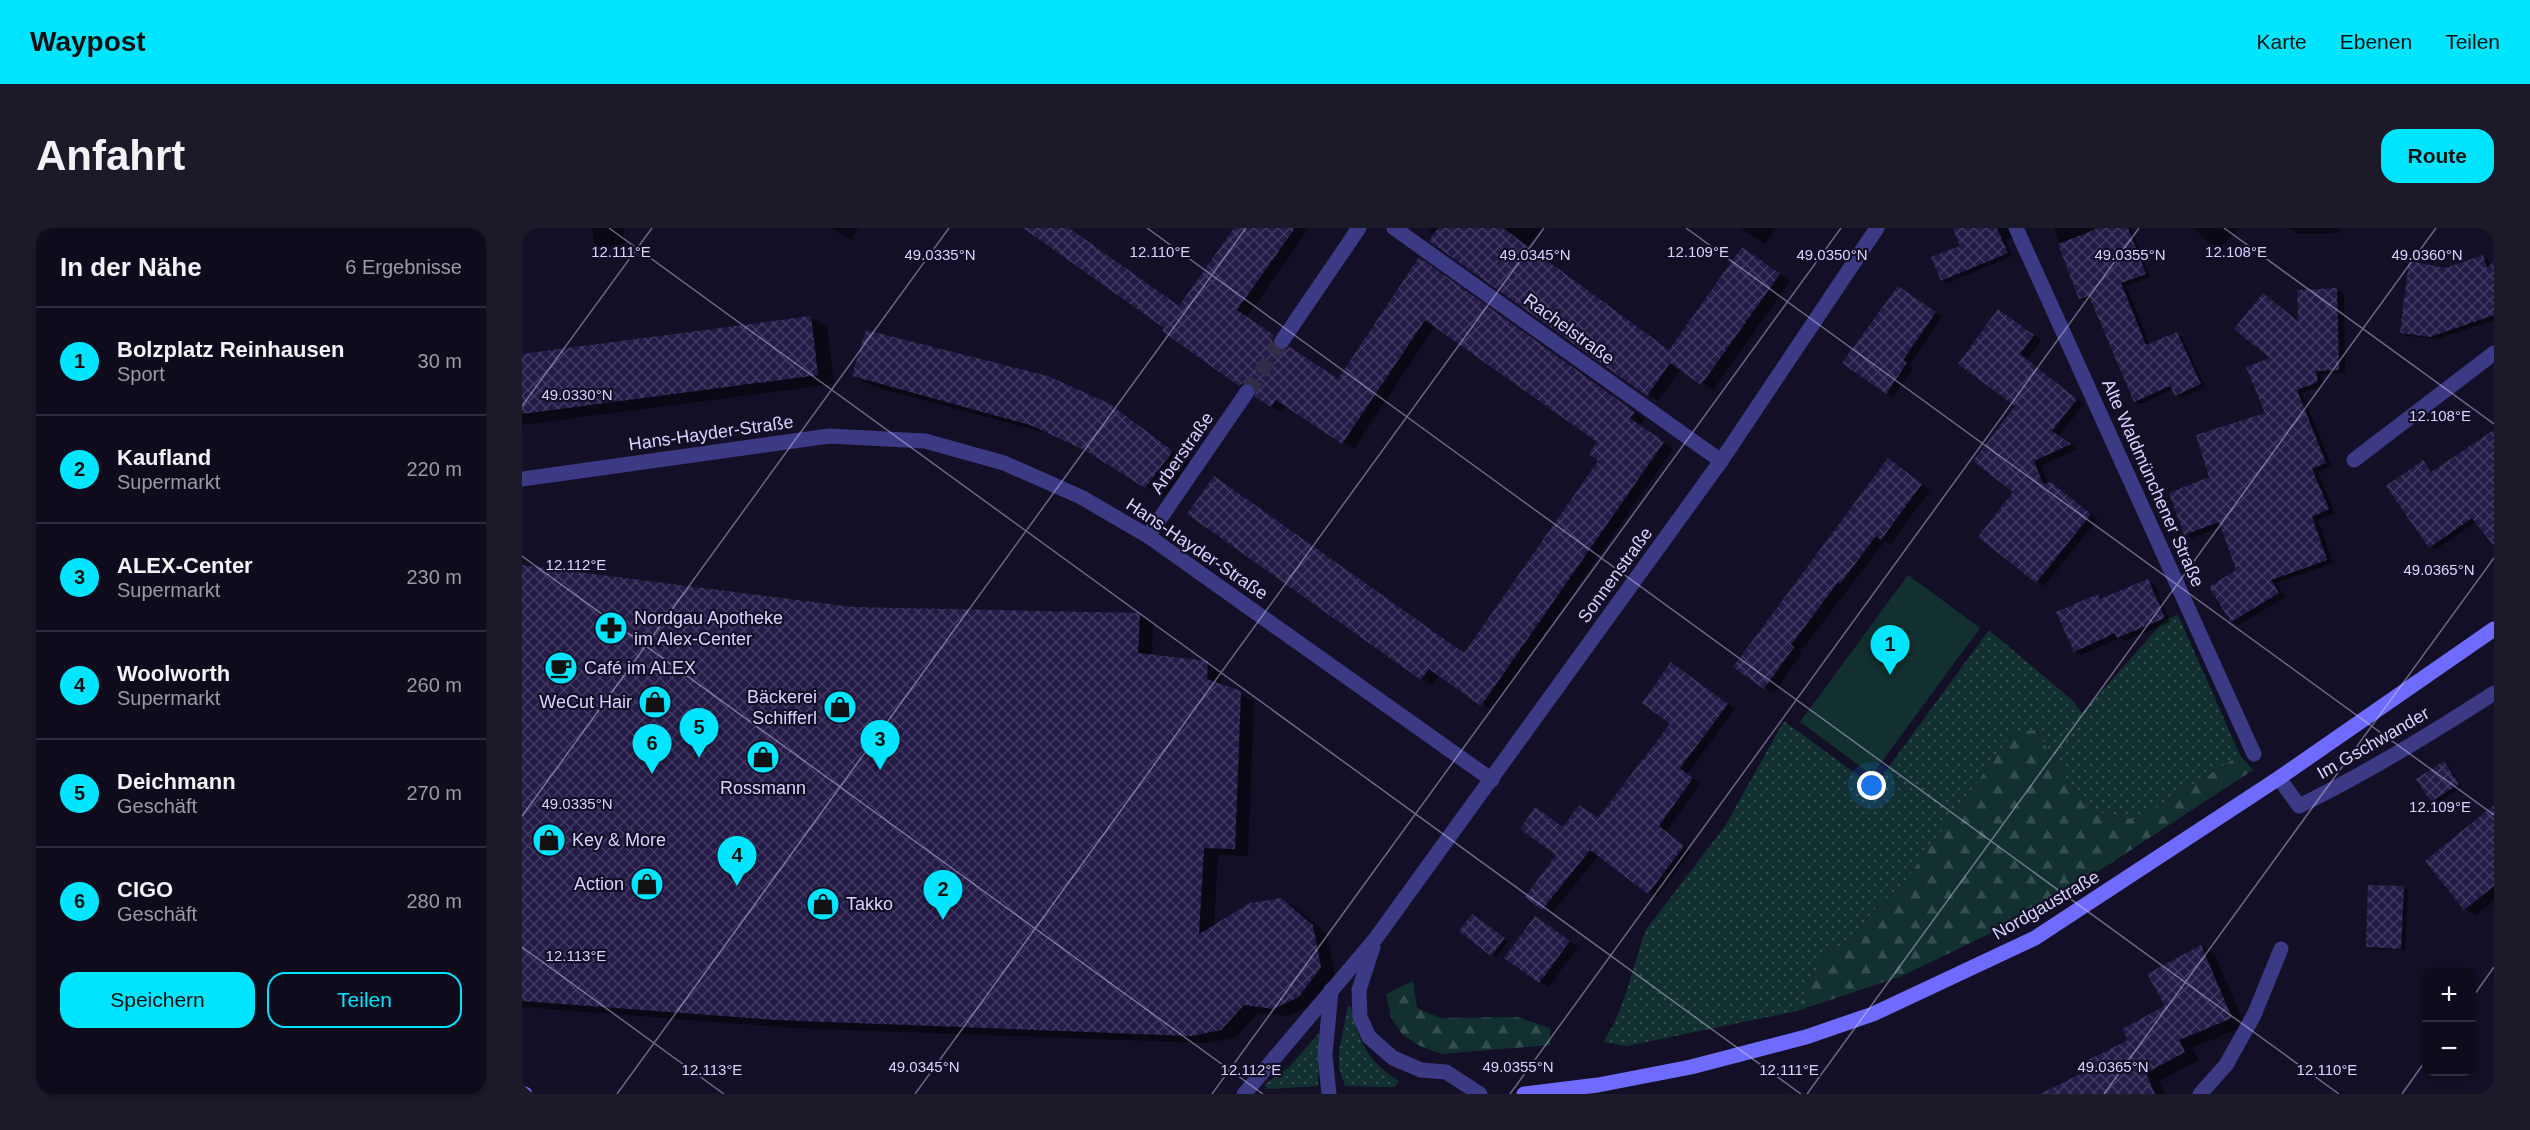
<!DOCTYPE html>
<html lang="de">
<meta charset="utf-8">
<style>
body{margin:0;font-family:Arial,sans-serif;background:#1c1929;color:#f1f3f6}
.controls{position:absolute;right:18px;bottom:18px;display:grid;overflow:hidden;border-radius:12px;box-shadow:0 2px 4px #0004}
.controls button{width:54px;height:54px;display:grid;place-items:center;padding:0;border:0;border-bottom:2px solid #2e2b3b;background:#0e0b1c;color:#f1f3f6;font:30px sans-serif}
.you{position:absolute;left:1350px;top:558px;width:21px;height:21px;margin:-15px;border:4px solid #fff;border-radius:50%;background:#1a73e8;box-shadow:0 0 0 9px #1a73e833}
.badge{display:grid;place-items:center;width:39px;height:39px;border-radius:50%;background:#00e5ff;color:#111;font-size:20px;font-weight:700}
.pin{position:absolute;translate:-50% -50px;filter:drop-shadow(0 2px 3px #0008)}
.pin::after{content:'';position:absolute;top:32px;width:21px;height:18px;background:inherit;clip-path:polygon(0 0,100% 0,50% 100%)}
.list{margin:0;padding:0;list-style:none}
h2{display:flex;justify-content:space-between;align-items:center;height:78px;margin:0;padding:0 24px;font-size:26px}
h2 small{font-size:20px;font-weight:400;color:#9b9ba3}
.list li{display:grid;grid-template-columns:39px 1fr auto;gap:18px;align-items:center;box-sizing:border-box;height:108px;padding:0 24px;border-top:2px solid #2e2b3b}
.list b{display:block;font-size:22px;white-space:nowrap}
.list p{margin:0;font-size:20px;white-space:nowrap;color:#9b9ba3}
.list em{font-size:20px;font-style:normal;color:#9b9ba3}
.actions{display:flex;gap:12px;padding:18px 24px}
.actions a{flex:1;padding:14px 0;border:2px solid #00e5ff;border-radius:18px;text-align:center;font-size:21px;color:#00e5ff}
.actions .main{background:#00e5ff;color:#111}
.map{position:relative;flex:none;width:1972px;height:866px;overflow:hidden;border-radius:18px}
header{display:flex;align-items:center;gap:36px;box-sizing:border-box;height:84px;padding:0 30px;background:#00e5ff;color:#111}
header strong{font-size:28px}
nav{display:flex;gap:33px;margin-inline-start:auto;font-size:21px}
.intro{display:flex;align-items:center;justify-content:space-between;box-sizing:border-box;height:144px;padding:0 36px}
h1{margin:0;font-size:42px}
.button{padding:15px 27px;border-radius:18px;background:#00e5ff;color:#111;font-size:21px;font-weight:700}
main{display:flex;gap:36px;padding:0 36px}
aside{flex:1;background:#0e0b1c;border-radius:18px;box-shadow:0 2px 4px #0004}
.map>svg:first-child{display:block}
.grass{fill:url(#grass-dots)}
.forest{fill:url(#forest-firs)}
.green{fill:#12302f}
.shadow{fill:#0007}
.building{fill:url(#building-cross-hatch)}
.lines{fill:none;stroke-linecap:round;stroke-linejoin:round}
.street-tunnel{stroke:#312d47;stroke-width:15;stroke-dasharray:15 8;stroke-linecap:butt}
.street{stroke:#3d3a85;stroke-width:15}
.secondary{stroke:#6f6bff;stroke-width:15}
.ticks{fill:none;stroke:#d9d4ff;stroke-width:1.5;stroke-opacity:0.45}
.labels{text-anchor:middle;stroke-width:4.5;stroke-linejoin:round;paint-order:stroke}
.street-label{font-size:18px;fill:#d9d4ff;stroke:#130f26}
.poi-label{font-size:18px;fill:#d9d4ff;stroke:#130f26;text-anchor:start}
.ticks-label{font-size:15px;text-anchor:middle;fill:#d9d4ff;stroke:#130f26;stroke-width:4.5;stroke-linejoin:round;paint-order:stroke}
</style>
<header>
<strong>Waypost</strong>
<nav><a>Karte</a><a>Ebenen</a><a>Teilen</a></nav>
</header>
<div class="intro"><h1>Anfahrt</h1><a class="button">Route</a></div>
<main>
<aside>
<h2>In der Nähe<small>6 Ergebnisse</small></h2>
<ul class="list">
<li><span class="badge">1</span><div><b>Bolzplatz Reinhausen</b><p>Sport</p></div><em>30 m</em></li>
<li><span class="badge">2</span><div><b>Kaufland</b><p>Supermarkt</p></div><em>220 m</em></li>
<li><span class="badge">3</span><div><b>ALEX-Center</b><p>Supermarkt</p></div><em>230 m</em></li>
<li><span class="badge">4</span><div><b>Woolworth</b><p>Supermarkt</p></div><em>260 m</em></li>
<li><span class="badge">5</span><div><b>Deichmann</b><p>Geschäft</p></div><em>270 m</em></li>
<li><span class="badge">6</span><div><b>CIGO</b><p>Geschäft</p></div><em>280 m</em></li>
</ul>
<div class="actions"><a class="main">Speichern</a><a>Teilen</a></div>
</aside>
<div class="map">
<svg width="1972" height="866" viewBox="0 0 1972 866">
<defs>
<pattern id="grass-dots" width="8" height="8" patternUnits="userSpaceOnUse" patternTransform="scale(1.5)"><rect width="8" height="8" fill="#12302f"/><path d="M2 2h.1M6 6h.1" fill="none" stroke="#344d4e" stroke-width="1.8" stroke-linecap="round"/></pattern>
<pattern id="forest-firs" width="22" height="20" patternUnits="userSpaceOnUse" patternTransform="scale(1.5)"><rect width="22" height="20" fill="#12302f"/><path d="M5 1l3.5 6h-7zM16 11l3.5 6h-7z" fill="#344d4e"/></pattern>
<pattern id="building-cross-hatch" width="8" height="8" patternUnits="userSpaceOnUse" patternTransform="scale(1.5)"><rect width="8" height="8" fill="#241b47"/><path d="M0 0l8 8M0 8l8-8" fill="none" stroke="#433b63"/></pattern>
</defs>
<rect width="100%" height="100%" fill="#130f26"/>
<g class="grass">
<polygon points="1656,387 1718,527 1615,592 1565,582 1514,503 1491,505 1378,660 1359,674 1328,712 1302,726 1275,783 1105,818 1081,814 1092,796 1104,765 1123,703 1203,598 1262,493 1352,559 1467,402 1550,472 1560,485 1643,392"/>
<path d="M 826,778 L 829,779 C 836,814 846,833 877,853 L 873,859 L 823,858 L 817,840 L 817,823 Z"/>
<polygon points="797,805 796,858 744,861 743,856 766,840"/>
</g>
<g class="forest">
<polygon points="1513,502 1565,582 1615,592 1718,527 1731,542 1560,654 1465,707 1380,748 1275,783 1302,726 1328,712 1359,674 1378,660 1491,505"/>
<polygon points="891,753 895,780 918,790 995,789 1028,800 1028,817 919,826 898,818 880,806 869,789 864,766"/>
</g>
<polygon class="green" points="1386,347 1458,400 1350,547 1278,494"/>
<g class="shadow">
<polygon points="70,0 101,0 103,16 77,20 73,17"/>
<polygon points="309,0 336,0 330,12"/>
<polygon points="519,0 546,0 658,79 714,0 787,0 725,89 762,115 762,123 817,153 907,37 1123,191 1118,197 1151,221 970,482 917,447 910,457 900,451 667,286 943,426 1078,233 1077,214 913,98 832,221 765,177 760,184 749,178 735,160 729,163 718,157"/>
<polygon points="905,0 1019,0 1006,18 1149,123 1230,27 1268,53 1191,162 1159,141 1136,173"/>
<polygon points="1218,0 1254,0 1243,16"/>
<polygon points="1433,0 1490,0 1491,9 1484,12 1490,28 1425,55 1420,52 1440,19"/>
<polygon points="1532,0 1571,0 1573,3 1582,0 1609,0 1628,49 1604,58 1628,117 1655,106 1660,109 1683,159 1659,170 1654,167 1651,161 1619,176 1613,173 1570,71 1564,74 1558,70"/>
<polygon points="1671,0 1717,0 1698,20 1685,13"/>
<polygon points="1767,0 1818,0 1818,5 1777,6"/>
<polygon points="1961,29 1967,32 1969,38 1972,35 1972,92 1915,111 1885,108 1880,104 1924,41"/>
<polygon points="1815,62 1822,66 1823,145 1799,146 1802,157 1780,165 1810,238 1796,244 1813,285 1796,292 1811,335 1754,355 1763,369 1717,397 1710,393 1716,343 1700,298 1670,310 1664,306 1689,250 1745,186 1751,130 1741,67 1778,94 1777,63"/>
<polygon points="1383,64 1420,89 1387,137 1391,140 1371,169 1322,135"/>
<polygon points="1484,87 1519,112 1505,131 1562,176 1537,208 1555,221 1519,238 1526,256 1537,260 1576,291 1522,358 1515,354 1494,264 1496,178"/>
<polygon points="289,89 305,99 312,156 0,197 0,128"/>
<polygon points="332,148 587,178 606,189 668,234 642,269 578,230 527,206 350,158"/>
<polygon points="1972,204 1972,316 1955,293 1913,322 1908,318 1901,234 1911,244"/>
<polygon points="1375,238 1408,262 1369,316 1363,313 1278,424 1280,425 1252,465 1243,460"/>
<polygon points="0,339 331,381 617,387 631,395 630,428 685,435 699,443 699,457 732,473 726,628 696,627 692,699 759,671 774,680 805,706 813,747 791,777 766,788 736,785 713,810 684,815 270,800 0,779"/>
<polygon points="1626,353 1633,357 1648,394 1603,413 1598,410 1559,427 1553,423 1576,367 1582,371"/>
<polygon points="1158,441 1213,481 1165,546 1178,556 1144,604 1169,623 1135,669 1077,627 1029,686 1005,668 1036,627 1042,601 1077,592 1150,495"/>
<polygon points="1922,535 1926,537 1940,559 1914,576 1910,573"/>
<polygon points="1972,579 1972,672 1954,687 1943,681"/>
<polygon points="1882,660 1886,662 1883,722 1849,721 1845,719"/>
<polygon points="955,690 986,713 974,729 970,726"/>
<polygon points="1014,690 1056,719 1027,759 1018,754"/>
<polygon points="1679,718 1693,727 1723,798 1670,820 1677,832 1637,853 1643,866 1520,866 1570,841 1608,813 1645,778"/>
</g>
<g class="building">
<polygon points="501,0 547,0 657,78 712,0 773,0 715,82 752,107 750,113 754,121 760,123 768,119 816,151 897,29 1113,184 1108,190 1142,214 959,478 907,441 899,452 665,286 692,248 942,425 1076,233 1067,226 1075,214 903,92 820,216 754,172 749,179 733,169 734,160 730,156 721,155 717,158 640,103 642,100"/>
<polygon points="916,0 981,0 1147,122 1220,19 1258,46 1179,157 1148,135 1125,168 907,13"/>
<polygon points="1431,0 1475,0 1486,25 1419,53 1409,29 1438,18"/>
<polygon points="1577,0 1606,0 1624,46 1599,55 1624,117 1655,104 1679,156 1653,168 1648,158 1612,174 1567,68 1557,71 1536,16"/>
<polygon points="1961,27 1965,40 1972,33 1972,87 1908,109 1878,105 1887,33 1924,40"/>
<polygon points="1376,58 1414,84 1381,132 1385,135 1364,166 1320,135"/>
<polygon points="1815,60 1817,142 1794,143 1796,154 1775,162 1804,235 1790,241 1807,281 1790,289 1805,332 1749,352 1757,365 1709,394 1687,359 1714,342 1697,294 1662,307 1647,265 1687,249 1674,207 1743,185 1724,139 1748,130 1712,101 1741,65 1776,93 1775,62"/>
<polygon points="1476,81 1512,107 1498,126 1555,171 1530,203 1549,216 1512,233 1521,256 1529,254 1569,286 1514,355 1456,309 1491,264 1451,233 1493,178 1436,136"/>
<polygon points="289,88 296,147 0,186 0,126"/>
<polygon points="344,102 526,148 588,176 651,223 623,260 564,223 508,197 330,148"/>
<polygon points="1972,202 1972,318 1950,290 1907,320 1864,258 1901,232 1909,244"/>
<polygon points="1366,230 1400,256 1359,312 1354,308 1318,356 1316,354 1269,417 1272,419 1242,461 1211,439"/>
<polygon points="0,337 331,379 618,385 616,425 686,433 685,451 719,463 713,621 682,620 677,706 728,675 759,670 791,697 799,739 777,769 751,781 722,777 699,802 669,808 255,792 0,773"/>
<polygon points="1626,351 1643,390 1595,410 1593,405 1552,424 1534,384 1576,366 1578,371"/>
<polygon points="1149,434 1206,476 1158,540 1171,550 1137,598 1162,618 1126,666 1068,622 1020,682 1003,669 1034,627 998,601 1013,579 1041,599 1057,577 1076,590 1148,496 1120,475"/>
<polygon points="1922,533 1937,556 1909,574 1894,551"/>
<polygon points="1972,577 1972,658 1942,682 1903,633"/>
<polygon points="1846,657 1882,658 1879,721 1844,719"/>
<polygon points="950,686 983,710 969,728 937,703"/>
<polygon points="1013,688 1048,713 1017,755 982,730"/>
<polygon points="1679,717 1710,790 1657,812 1663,824 1624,845 1633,866 1518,866 1568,841 1564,833 1606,812 1600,801 1643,778 1625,746"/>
</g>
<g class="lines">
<polyline class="street-tunnel" points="725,164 760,113"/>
<g class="street">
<polyline points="872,0 1199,233"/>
<polyline points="1494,0 1732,526"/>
<polyline points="760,113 837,0"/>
<polyline points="1832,232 1972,125"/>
<polyline points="0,251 307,208 403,213 482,235 559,269 626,308 970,552"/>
<polyline points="626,308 725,164"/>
<path d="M 1757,550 L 1777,578 C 1845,545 1908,506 1972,465"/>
<polyline points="851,719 837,762 838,789 847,809 871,830 899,842 924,844 958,866"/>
<polyline points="722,866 854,710 1199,233 1355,0"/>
<polyline points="807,866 803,827 809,762"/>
<polyline points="1678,866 1704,837 1732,787 1759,721"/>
</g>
<g class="secondary">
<polyline points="0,865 3,866"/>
<polyline points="1002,866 1076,857 1169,839 1284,809 1351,786 1513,710 1757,550 1972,401"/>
</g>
</g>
<path class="ticks" d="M 87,0 L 1279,866M 625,0 L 1817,866M 1164,0 L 1972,587M 1702,0 L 1972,196M 0,178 L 130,0M 0,328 L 741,866M 0,588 L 427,0M 0,719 L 202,866M 1950,770 L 1972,739M 95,866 L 724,0M 393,866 L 1022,0M 690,866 L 1319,0M 988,866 L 1617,0M 1285,866 L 1914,0M 1582,866 L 1972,330M 1880,866 L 1904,832"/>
<defs>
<symbol id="pharmacy-disc" viewBox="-11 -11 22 22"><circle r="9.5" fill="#00e5ff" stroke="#130f26"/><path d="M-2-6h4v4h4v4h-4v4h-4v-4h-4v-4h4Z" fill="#111"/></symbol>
<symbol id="cafe-disc" viewBox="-11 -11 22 22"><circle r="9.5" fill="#00e5ff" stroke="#130f26"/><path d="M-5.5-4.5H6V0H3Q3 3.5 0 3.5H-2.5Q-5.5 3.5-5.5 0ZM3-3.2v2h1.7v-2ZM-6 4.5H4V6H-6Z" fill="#111"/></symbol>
<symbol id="shop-disc" viewBox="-11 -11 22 22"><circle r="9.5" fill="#00e5ff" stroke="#130f26"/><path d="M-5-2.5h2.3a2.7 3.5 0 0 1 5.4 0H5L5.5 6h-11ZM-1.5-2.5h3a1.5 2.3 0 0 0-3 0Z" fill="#111"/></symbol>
</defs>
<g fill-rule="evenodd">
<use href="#pharmacy-disc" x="70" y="381" width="38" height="38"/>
<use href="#cafe-disc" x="20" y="421" width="38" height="38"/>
<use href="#shop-disc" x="114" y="455" width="38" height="38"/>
<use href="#shop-disc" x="299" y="460" width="38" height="38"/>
<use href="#shop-disc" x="222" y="510" width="38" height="38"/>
<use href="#shop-disc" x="8" y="593" width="38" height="38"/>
<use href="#shop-disc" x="106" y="637" width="38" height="38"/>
<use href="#shop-disc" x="282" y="657" width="38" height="38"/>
</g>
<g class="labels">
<g class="street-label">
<text transform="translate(1047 101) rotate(36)" y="6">Rachelstraße</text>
<text transform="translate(189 205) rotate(-8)" y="6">Hans-Hayder-Straße</text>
<text transform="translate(660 225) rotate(-55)" y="6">Arberstraße</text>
<text transform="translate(1631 255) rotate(66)" y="6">Alte Waldmünchener Straße</text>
<text transform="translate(675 321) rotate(34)" y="6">Hans-Hayder-Straße</text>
<text transform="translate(1093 347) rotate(-54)" y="6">Sonnenstraße</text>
<text transform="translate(1851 515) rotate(-30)" y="6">Im Gschwander</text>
<text transform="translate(1524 677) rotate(-30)" y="6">Nordgaustraße</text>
</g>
<g class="poi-label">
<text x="112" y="396">Nordgau Apotheke<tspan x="112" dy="21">im Alex-Center</tspan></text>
<text x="62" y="446">Café im ALEX</text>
<text x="295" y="475" text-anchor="end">Bäckerei<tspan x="295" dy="21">Schifferl</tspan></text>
<text x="110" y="480" text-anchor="end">WeCut Hair</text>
<text x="241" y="566" text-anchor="middle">Rossmann</text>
<text x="50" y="618">Key &amp; More</text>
<text x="102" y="662" text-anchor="end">Action</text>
<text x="324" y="682">Takko</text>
</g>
</g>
<g class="ticks-label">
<text x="99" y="29">12.111°E</text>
<text x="638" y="29">12.110°E</text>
<text x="1176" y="29">12.109°E</text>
<text x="1714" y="29">12.108°E</text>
<text x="418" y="32">49.0335°N</text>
<text x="1013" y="32">49.0345°N</text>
<text x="1310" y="32">49.0350°N</text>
<text x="1608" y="32">49.0355°N</text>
<text x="1905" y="32">49.0360°N</text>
<text x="55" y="172">49.0330°N</text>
<text x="1918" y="193">12.108°E</text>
<text x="54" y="342">12.112°E</text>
<text x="1917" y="347">49.0365°N</text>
<text x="55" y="581">49.0335°N</text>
<text x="1918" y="584">12.109°E</text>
<text x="54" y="733">12.113°E</text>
<text x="402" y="844">49.0345°N</text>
<text x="996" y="844">49.0355°N</text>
<text x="1591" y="844">49.0365°N</text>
<text x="190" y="847">12.113°E</text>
<text x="729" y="847">12.112°E</text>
<text x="1267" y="847">12.111°E</text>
<text x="1805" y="847">12.110°E</text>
</g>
</svg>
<div class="controls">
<button>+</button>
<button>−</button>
</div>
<div class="you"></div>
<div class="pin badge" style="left:1368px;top:447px">1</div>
<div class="pin badge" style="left:421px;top:692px">2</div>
<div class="pin badge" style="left:358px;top:542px">3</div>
<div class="pin badge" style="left:215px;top:658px">4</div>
<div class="pin badge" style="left:177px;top:530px">5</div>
<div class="pin badge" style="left:130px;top:546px">6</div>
</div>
</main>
